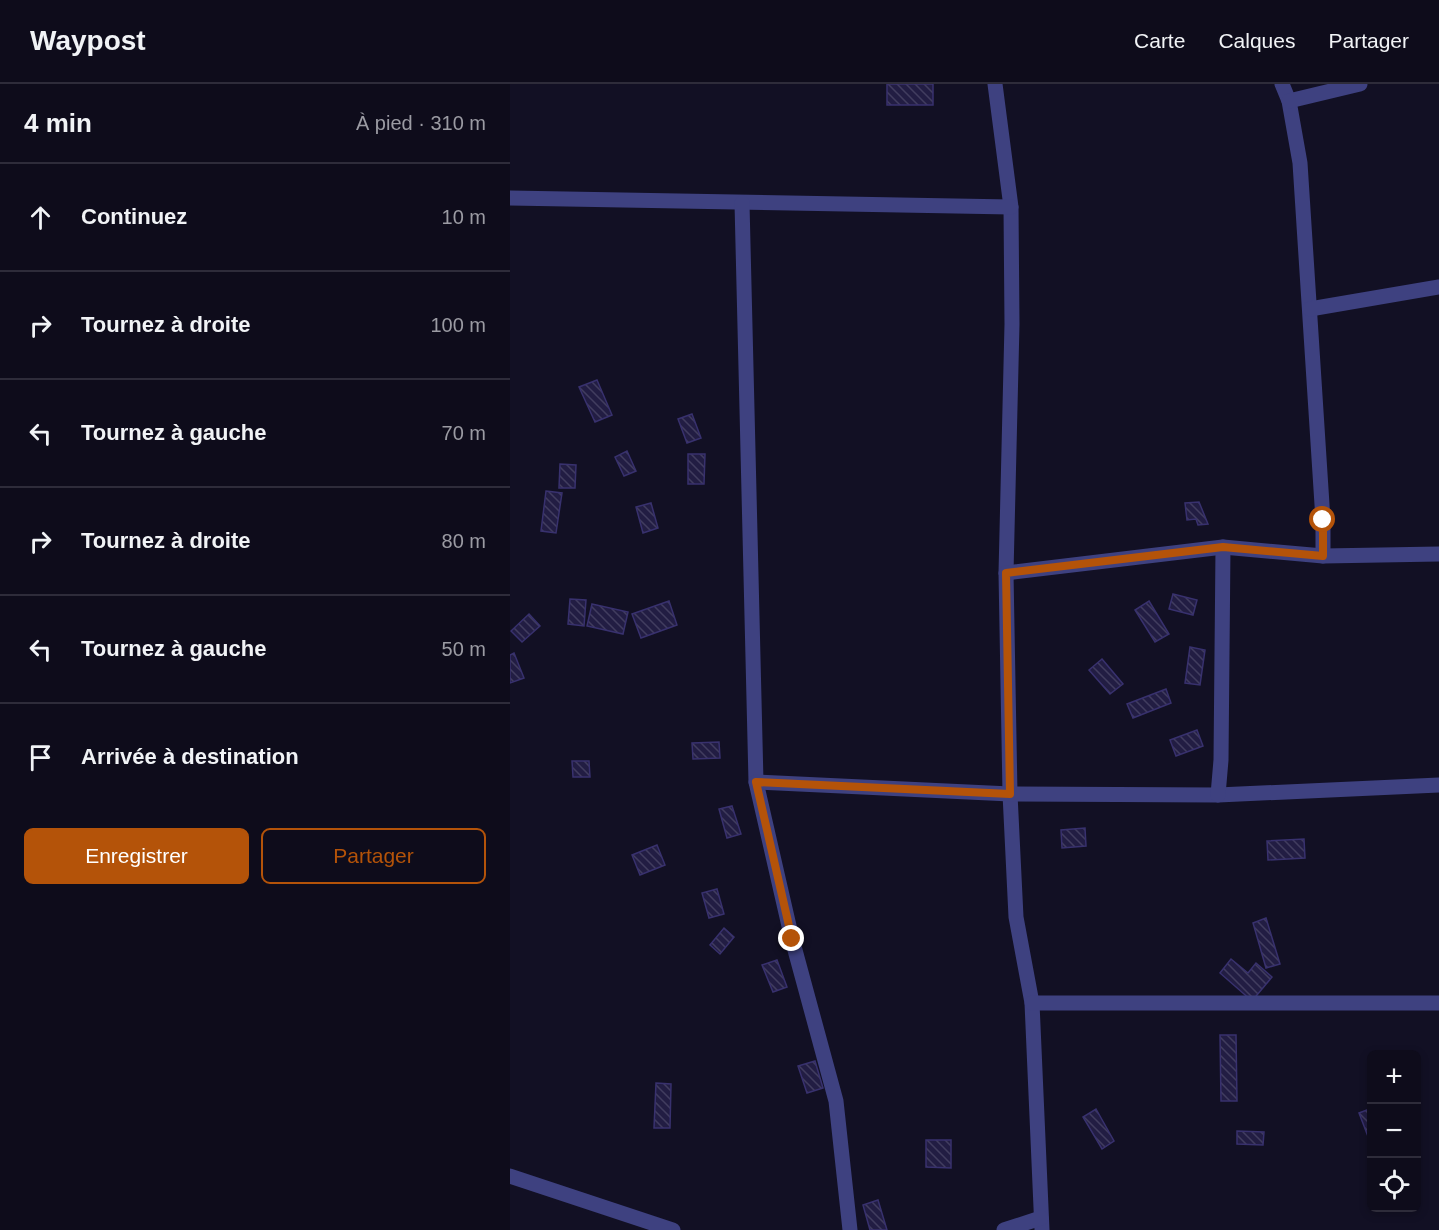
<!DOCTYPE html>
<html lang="fr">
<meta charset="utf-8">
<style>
body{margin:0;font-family:Arial,sans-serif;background:#171524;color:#f1f3f6}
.controls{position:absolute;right:18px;bottom:18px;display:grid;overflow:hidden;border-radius:9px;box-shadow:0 3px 9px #0003}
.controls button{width:54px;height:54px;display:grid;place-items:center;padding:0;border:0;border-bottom:2px solid #2e2c3a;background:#0e0c1b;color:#f1f3f6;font:30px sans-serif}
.stop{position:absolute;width:18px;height:18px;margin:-14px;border:4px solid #b45309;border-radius:50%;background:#fff}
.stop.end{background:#b45309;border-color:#fff;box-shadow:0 2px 6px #0008}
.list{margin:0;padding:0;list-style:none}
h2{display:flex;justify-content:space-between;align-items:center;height:78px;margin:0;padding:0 24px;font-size:26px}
h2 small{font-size:20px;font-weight:400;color:#9b9ba3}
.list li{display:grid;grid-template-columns:39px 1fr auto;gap:18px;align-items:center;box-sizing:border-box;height:108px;padding:0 24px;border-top:2px solid #2e2c3a}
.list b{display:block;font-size:22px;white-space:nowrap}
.list em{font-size:20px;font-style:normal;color:#9b9ba3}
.actions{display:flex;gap:12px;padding:18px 24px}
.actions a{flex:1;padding:14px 0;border:2px solid #b45309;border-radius:9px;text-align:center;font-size:21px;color:#b45309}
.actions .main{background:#b45309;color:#fff}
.icon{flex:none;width:33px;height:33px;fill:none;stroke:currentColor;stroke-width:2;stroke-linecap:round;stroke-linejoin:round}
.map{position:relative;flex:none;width:929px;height:1146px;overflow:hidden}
header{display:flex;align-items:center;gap:36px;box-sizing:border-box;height:84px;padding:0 30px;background:#0e0c1b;border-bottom:2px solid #2e2c3a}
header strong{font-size:28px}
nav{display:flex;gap:33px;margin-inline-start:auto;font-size:21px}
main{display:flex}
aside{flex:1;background:#0e0c1b}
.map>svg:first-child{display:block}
.building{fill:url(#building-back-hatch);stroke:#38316e;stroke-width:1.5}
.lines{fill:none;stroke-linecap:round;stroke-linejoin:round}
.minor{stroke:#3e4180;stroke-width:15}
.route{stroke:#b45309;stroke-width:8}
</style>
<header>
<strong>Waypost</strong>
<nav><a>Carte</a><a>Calques</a><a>Partager</a></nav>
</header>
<main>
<aside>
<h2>4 min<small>À pied · 310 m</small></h2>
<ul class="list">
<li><svg class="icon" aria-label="ahead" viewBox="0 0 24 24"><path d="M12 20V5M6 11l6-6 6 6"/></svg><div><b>Continuez</b></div><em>10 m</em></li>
<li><svg class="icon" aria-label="right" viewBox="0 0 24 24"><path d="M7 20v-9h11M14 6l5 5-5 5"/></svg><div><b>Tournez à droite</b></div><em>100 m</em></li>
<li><svg class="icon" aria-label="left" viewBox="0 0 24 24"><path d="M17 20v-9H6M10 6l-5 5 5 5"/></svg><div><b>Tournez à gauche</b></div><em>70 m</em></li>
<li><svg class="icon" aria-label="right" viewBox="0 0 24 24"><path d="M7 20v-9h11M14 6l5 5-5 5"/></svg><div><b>Tournez à droite</b></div><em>80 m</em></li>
<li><svg class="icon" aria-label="left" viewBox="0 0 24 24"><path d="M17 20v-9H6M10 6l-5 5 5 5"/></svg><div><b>Tournez à gauche</b></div><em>50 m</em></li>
<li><svg class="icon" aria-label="arrive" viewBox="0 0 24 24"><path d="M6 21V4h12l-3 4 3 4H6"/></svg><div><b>Arrivée à destination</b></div></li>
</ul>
<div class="actions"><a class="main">Enregistrer</a><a>Partager</a></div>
</aside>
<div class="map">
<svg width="929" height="1146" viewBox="0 0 929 1146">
<defs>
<pattern id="building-back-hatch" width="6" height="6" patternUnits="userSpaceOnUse" patternTransform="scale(1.5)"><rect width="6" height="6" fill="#221d43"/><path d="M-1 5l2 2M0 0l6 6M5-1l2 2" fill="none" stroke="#413d5f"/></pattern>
</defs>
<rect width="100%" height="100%" fill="#121024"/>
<g class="building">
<rect x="377" y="0" width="46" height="21"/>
<polygon points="87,296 102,331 85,338 69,303"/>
<polygon points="182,330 191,354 177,359 168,335"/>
<polygon points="117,367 126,387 114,392 105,373"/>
<polygon points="178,370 195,370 194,400 178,400"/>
<polygon points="50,380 66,381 65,404 49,404"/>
<polygon points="36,407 52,409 46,449 31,447"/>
<polygon points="689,418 698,440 688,441 686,435 677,436 675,419"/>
<polygon points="141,419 148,444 133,449 126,423"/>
<polygon points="663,510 687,516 683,531 659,525"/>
<polygon points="60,515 76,516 74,542 58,540"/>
<polygon points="159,517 167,541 131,554 122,530"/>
<polygon points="639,517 659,550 645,558 625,526"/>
<polygon points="82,520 118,528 113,550 77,542"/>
<polygon points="19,530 30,542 12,558 1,547"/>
<polygon points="680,563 695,566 690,601 675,599"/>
<polygon points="4,569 14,594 0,599 0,571"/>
<polygon points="592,575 613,600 600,610 579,586"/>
<polygon points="656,605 661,619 623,634 617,620"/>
<polygon points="687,646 693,662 666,672 660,656"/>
<polygon points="209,658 210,674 183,675 182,659"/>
<polygon points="62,677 79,677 80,693 63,693"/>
<polygon points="222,722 231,750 217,754 209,725"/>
<polygon points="575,744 576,762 552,764 551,746"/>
<polygon points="794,755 795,774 758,776 757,757"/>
<polygon points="147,761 155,781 130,791 122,771"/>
<polygon points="207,805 214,830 199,834 192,809"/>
<polygon points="756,834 770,880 756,884 743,839"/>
<polygon points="214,844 224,853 210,870 200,861"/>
<polygon points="721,875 738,889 746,879 762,893 742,917 710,889"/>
<polygon points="267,876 277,903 263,908 252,881"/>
<polygon points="710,951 726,951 727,1017 711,1017"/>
<polygon points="305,977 313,1004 297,1009 288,982"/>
<polygon points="146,999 161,1000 160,1044 144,1044"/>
<polygon points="862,1024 862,1054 859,1055 849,1029"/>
<polygon points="586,1025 604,1057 592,1065 573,1033"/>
<polygon points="727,1047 754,1048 753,1061 727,1060"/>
<polygon points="416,1056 441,1056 441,1084 416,1083"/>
<polygon points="368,1116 377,1146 360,1146 353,1121"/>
</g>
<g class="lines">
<g class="minor">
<polyline points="485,0 501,123 502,240 496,489 500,710 506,833 522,919 532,1146"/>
<polyline points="772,0 779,17 790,79 813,436 813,472"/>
<polyline points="779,17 850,0"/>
<polyline points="0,114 501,123"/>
<polyline points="232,119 246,698 282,855 326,1017 340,1146"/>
<polyline points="800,225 929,203"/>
<polyline points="496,489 713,463 813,472 929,470"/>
<polyline points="246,698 500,710 708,711 929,701"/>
<polyline points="708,711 711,676 713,463"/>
<polyline points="522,919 929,919"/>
<polyline points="0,1092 163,1146"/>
<polyline points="494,1146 531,1134"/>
</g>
</g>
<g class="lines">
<polyline class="route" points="282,855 246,698 500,710 496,489 713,463 813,472 813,436"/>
</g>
</svg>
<div class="controls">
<button>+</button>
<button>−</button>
<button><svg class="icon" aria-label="locate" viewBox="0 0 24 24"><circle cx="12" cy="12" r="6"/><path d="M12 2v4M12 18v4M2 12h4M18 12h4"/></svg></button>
</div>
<div class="stop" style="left:813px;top:436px"></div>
<div class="stop end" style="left:282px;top:855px"></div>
</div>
</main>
